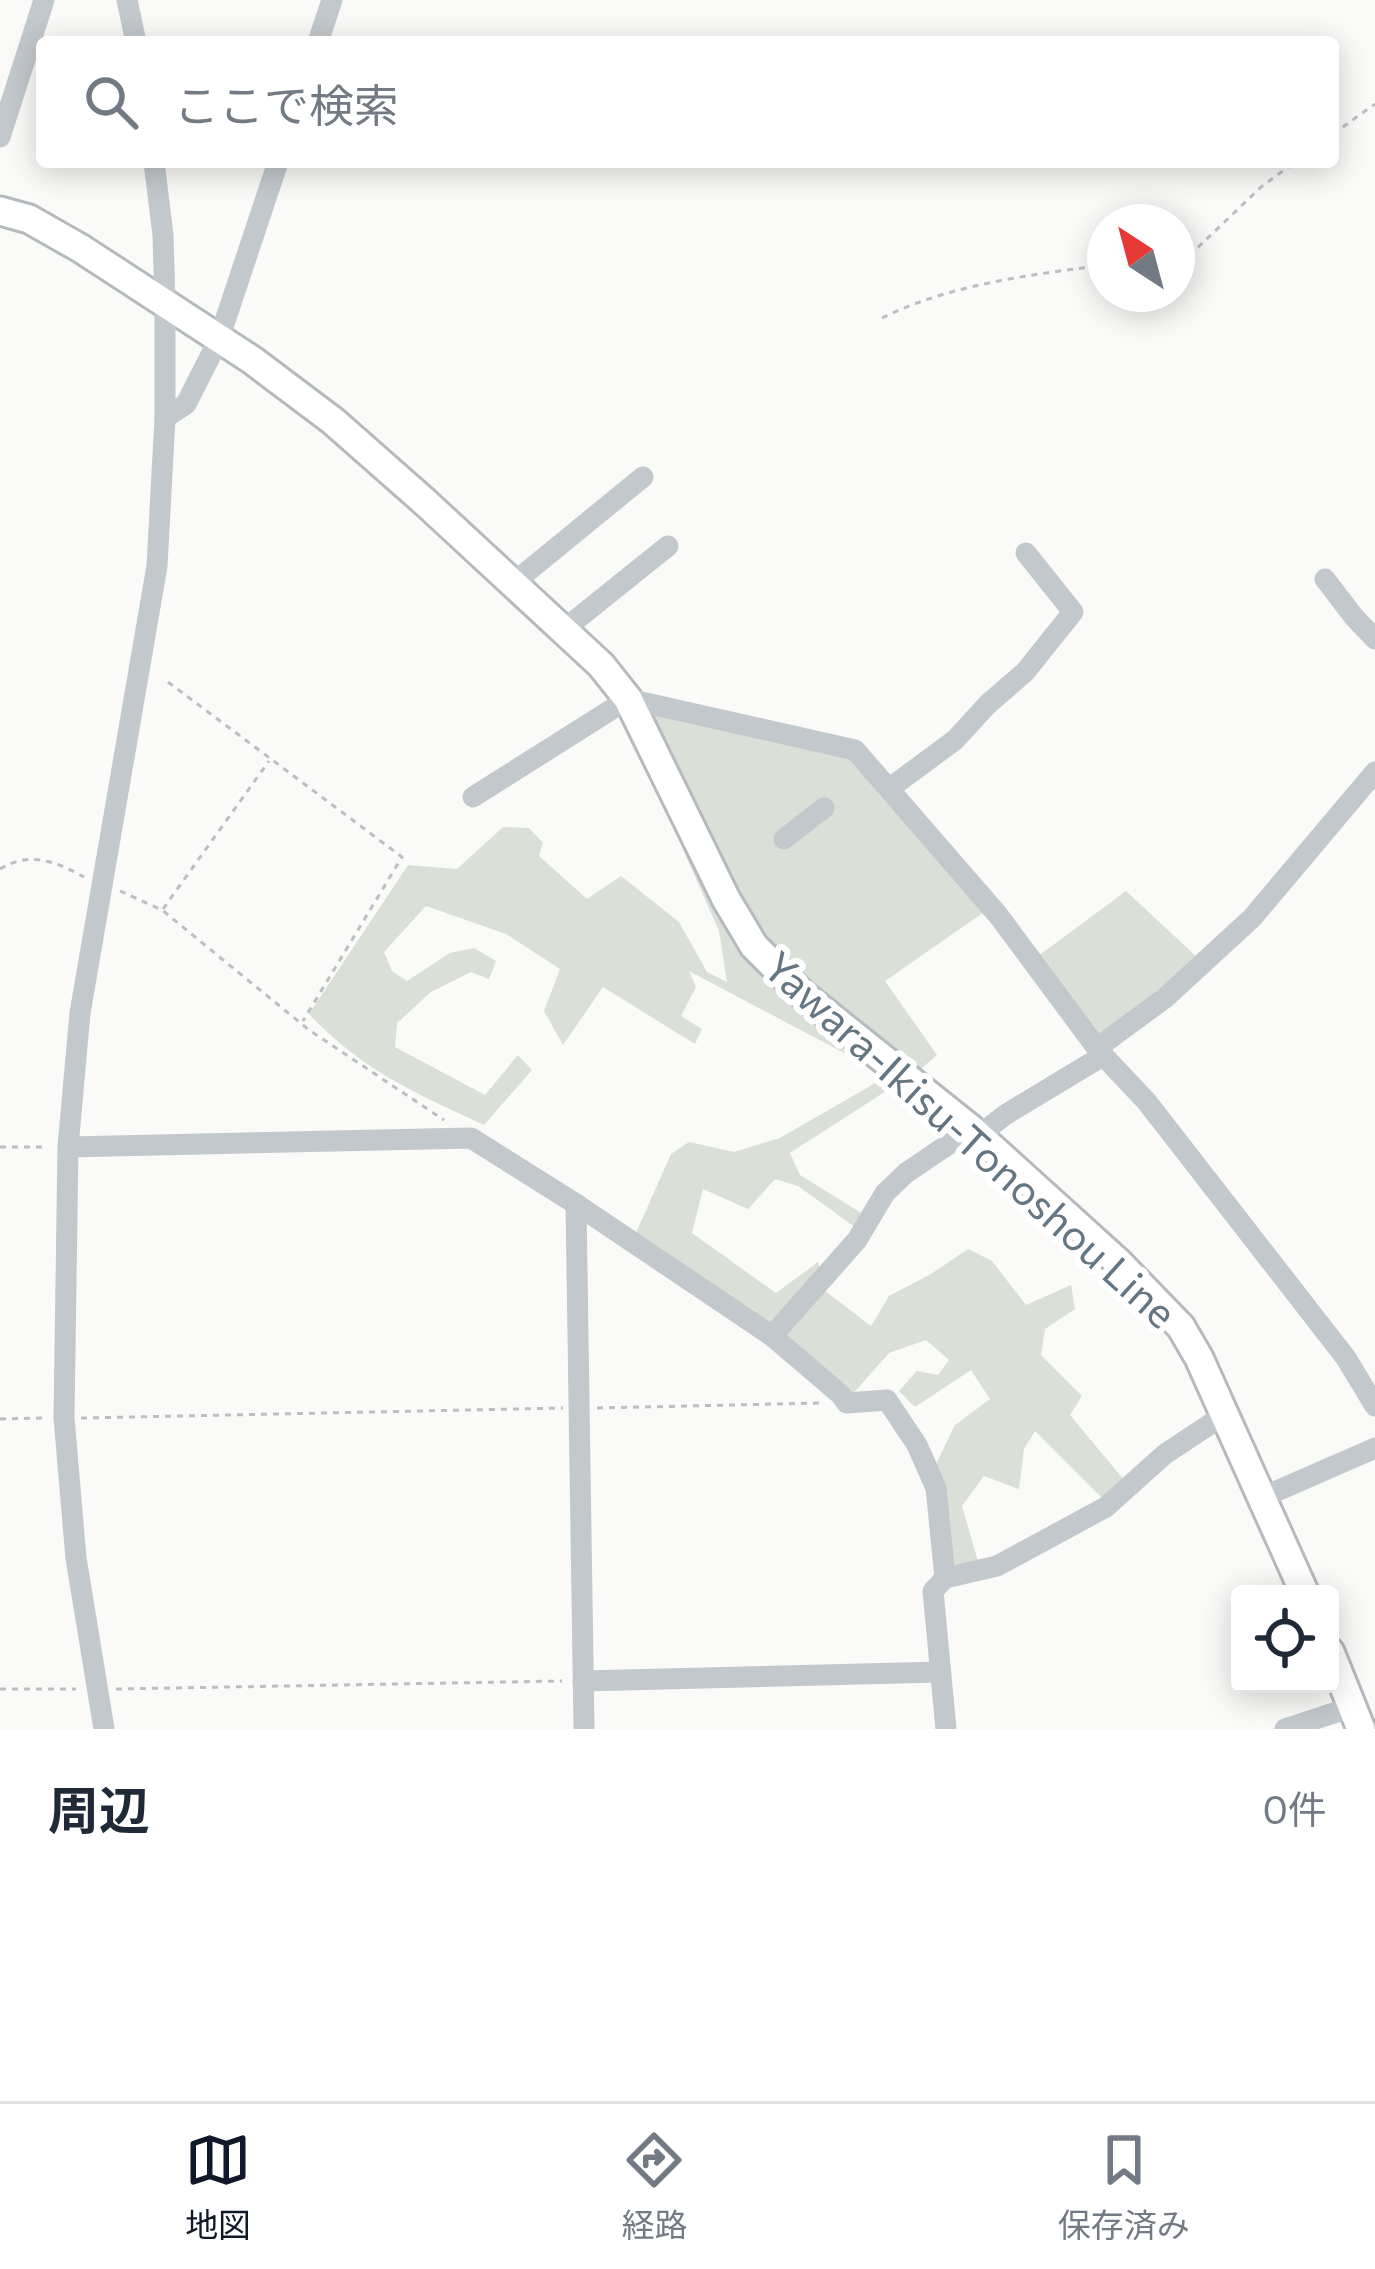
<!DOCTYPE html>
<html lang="ja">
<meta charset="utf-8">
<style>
body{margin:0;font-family:Commissioner,"Noto Sans JP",sans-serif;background:#f6f6f7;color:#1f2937}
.controls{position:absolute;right:36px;bottom:36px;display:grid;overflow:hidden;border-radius:12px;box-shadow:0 6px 30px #0003}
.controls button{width:108px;height:108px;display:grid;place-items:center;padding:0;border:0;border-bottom:3px solid #e0e1e3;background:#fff;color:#1f2937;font:60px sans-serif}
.compass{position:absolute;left:1087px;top:204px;width:108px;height:108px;border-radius:50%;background:#fff;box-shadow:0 6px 30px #0003;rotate:324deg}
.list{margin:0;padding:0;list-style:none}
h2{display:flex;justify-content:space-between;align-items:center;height:156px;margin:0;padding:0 48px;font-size:51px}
h2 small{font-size:39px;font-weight:400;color:#747a83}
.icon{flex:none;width:66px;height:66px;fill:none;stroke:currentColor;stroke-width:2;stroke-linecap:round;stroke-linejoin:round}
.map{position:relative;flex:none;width:1375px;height:1729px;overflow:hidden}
.search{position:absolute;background:#fff;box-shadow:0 6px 30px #0003;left:36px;right:36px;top:36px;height:132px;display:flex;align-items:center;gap:30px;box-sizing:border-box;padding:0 42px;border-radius:12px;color:#747a83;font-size:45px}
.sheet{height:372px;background:#fff}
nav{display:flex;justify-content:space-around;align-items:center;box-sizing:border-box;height:168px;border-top:3px solid #e0e1e3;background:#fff;font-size:33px;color:#747a83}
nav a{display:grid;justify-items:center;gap:6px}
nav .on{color:#111827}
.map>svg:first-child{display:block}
.green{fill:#dadfd7}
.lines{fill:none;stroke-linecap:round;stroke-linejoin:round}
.major-casing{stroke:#b5babe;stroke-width:33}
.path{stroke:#bbbfc2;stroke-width:3;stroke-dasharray:6 6;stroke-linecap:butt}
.minor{stroke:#c3c8cc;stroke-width:21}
.major{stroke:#fff;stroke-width:27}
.labels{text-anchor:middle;stroke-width:12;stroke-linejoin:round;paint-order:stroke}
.street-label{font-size:42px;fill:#657683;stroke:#fff}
</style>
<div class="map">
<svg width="1375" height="1729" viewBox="0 0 1375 1729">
<rect width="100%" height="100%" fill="#fafaf8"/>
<g class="green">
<polygon points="662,710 846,753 987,910 885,981 937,1055 916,1073 810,992 758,938 647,721"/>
<path d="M 503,827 L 529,828 L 543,843 L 539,856 L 587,899 L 621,876 L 679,922 L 707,972 L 727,982 L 719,931 L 675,831 L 689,840 L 723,907 L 871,1059 L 863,1063 L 689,971 L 696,987 L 681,1016 L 702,1029 L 695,1044 L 603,987 L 563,1045 L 544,1011 L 560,969 L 506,934 L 426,906 L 384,952 L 392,971 L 407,981 L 450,953 L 474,948 L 496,961 L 489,979 L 471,972 L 431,992 L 397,1023 L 395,1047 L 485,1095 L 518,1055 L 532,1070 L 484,1125 C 414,1092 364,1072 309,1014 L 408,865 L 457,869 Z"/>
<polygon points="1126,891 1200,960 1101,1039 1037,957"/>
<polygon points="891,1074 900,1082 790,1153 800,1175 866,1216 859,1230 798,1186 775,1179 748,1209 703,1189 692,1233 776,1293 818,1262 824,1290 871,1326 889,1296 931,1274 968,1249 992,1261 1026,1305 1071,1285 1075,1309 1045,1329 1041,1355 1082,1396 1070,1415 1124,1480 1106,1502 1035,1431 1024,1449 1019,1489 984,1476 962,1506 979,1565 954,1572 936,1464 955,1425 990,1399 971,1370 915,1407 899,1391 917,1371 938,1375 949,1360 926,1340 889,1353 851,1396 636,1233 671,1154 689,1142 734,1152 780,1138"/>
</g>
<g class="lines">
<defs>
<g id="major">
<polyline points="0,211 29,219 80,248 252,360 333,421 426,503 601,665 628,699 726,899 754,946 802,994 971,1129 1118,1262 1181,1327 1199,1358 1305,1594"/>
<polyline points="1330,1652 1361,1729"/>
</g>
</defs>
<use href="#major" class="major-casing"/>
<g class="path">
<polyline points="1333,134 1375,104"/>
<polyline points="1177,256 1190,255 1261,187 1295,162"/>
<path d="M 882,318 C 951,284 1029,275 1105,265"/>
<polyline points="168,682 402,857 303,1021"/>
<path d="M 0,869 C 30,851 55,861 84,877"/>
<polyline points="120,891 162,910 309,1030 444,1120"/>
<polyline points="163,909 269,761"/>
<polyline points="0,1147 48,1147"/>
<polyline points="597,1408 821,1403"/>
<polyline points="81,1418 563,1408"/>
<polyline points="0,1419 47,1418"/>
<polyline points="0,1689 76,1689"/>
<polyline points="116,1689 562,1681"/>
</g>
<g class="minor">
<polyline points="127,0 136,42"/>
<polyline points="318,42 332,0"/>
<polyline points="0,137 44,0"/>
<polyline points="165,418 186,404 219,339 278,162"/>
<polyline points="1325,579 1354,617 1375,639"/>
<polyline points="512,584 643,477"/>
<polyline points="562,631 668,546"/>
<polyline points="890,788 955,740 988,704 1025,672 1073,612 1026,553"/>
<polyline points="473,797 628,699 855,750 998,915 1099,1051 1147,1102 1346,1358 1375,1406"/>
<polyline points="784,839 824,808"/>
<polyline points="978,1136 1005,1115 1096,1060 1105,1042 1165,998 1252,918 1375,772"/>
<polyline points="68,1147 471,1138 576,1204 772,1336 840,1394 847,1403 887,1400 917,1445 936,1488 945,1578"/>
<polyline points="576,1204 584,1729"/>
<polyline points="772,1336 857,1240 885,1193 906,1173 971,1129"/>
<polyline points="1261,1498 1375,1448"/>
<polyline points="583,1681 940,1672"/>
<polyline points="104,1729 76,1558 64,1418 68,1147 80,1013 157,566 165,418 165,304 163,235 154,162"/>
<polyline points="946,1729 933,1591 945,1578 997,1566 1106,1507 1165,1454 1224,1415"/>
<polyline points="1285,1729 1352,1707"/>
</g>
<use href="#major" class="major"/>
</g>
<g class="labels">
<g class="street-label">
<text transform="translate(970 1140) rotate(42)" y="15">Yawara-Ikisu-Tonoshou Line</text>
</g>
</g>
</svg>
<div class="controls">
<button><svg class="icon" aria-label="locate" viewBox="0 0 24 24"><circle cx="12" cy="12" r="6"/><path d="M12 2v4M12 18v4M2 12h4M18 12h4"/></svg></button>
</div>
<svg class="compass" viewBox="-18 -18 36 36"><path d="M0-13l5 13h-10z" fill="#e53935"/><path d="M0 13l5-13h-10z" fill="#747a83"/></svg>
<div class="search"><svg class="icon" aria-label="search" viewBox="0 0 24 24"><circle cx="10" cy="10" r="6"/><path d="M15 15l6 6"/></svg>ここで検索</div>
</div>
<section class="sheet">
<h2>周辺<small>0件</small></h2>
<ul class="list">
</ul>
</section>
<nav>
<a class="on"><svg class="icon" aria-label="map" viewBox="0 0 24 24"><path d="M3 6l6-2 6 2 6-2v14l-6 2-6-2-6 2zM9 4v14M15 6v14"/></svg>地図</a>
<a><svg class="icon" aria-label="directions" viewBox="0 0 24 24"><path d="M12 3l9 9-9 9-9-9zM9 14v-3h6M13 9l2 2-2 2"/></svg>経路</a>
<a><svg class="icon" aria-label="saved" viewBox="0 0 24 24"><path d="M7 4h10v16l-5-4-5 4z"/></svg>保存済み</a>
</nav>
